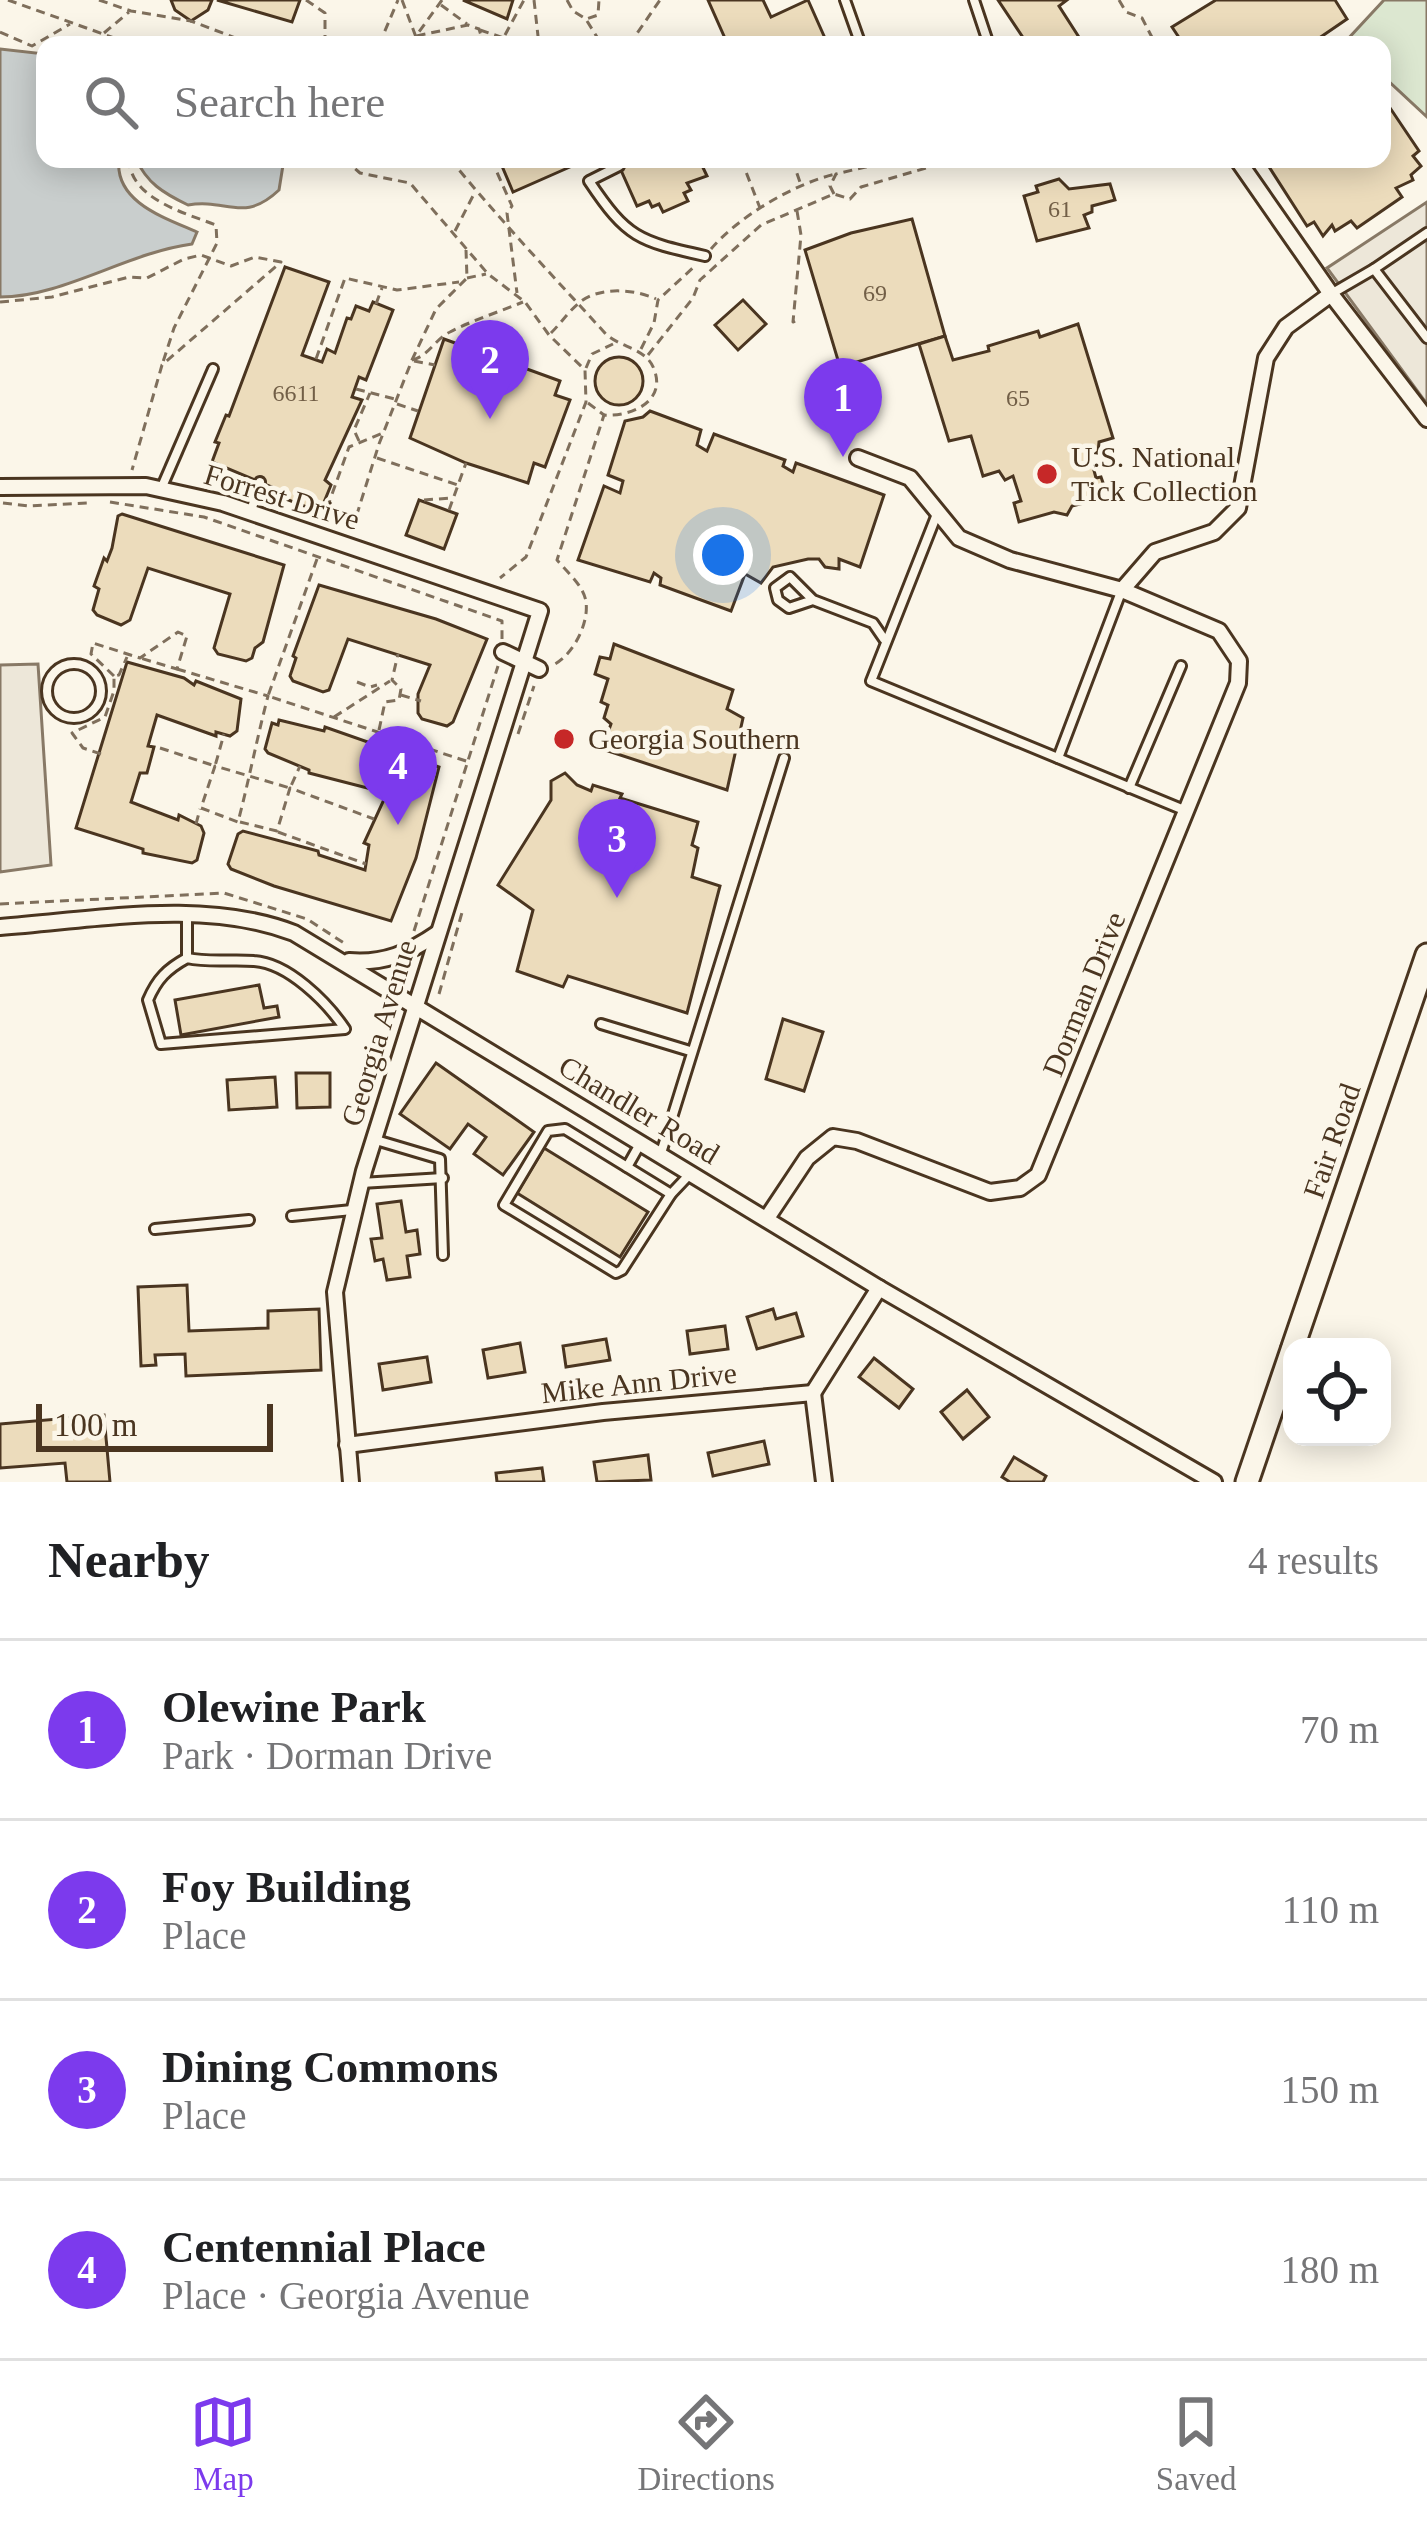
<!DOCTYPE html>
<meta charset="utf-8">
<style>
body{margin:0;font-family:Georgia,serif;background:#f6f6f6;color:#202124}
.controls{position:absolute;right:36px;bottom:36px;display:grid;overflow:hidden;border-radius:24px;box-shadow:0 6px 30px #0003}
.controls button{width:108px;height:108px;display:grid;place-items:center;padding:0;border:0;border-bottom:3px solid #e0e0e0;background:#fff;color:#202124;font:60px sans-serif}
.scale{position:absolute;left:36px;bottom:30px;width:237px;box-sizing:border-box;padding-left:12px;border:6px solid #4a3520;border-top:0;font-size:33px;line-height:42px;white-space:nowrap;color:#4a3520;-webkit-text-stroke:9px #fbf6e9;paint-order:stroke}
.you{position:absolute;left:723px;top:555px;width:42px;height:42px;margin:-30px;border:9px solid #fff;border-radius:50%;background:#1a73e8;box-shadow:0 0 0 18px #1a73e833}
.badge{display:grid;place-items:center;width:78px;height:78px;border-radius:50%;background:#7c3aed;color:#fff;font-size:39px;font-weight:700}
.pin{position:absolute;translate:-50% -99px;filter:drop-shadow(0 3px 6px #0008)}
.pin::after{content:'';position:absolute;top:63px;width:42px;height:36px;background:inherit;clip-path:polygon(0 0,100% 0,50% 100%)}
.list{margin:0;padding:0;list-style:none}
h2{display:flex;justify-content:space-between;align-items:center;height:156px;margin:0;padding:0 48px;font-size:51px}
h2 small{font-size:39px;font-weight:400;color:#757577}
.list li{display:grid;grid-template-columns:78px 1fr auto;gap:36px;align-items:center;box-sizing:border-box;height:180px;padding:0 48px;border-top:3px solid #e0e0e0}
.list b{display:block;font-size:45px;white-space:nowrap}
.list p{margin:0;font-size:39px;white-space:nowrap;color:#757577}
.list em{font-size:39px;font-style:normal;color:#757577}
.icon{flex:none;width:66px;height:66px;fill:none;stroke:currentColor;stroke-width:2;stroke-linecap:round;stroke-linejoin:round}
.map{position:relative;flex:none;width:1427px;height:1482px;overflow:hidden}
.search{position:absolute;background:#fff;box-shadow:0 6px 30px #0003;left:36px;right:36px;top:36px;height:132px;display:flex;align-items:center;gap:30px;box-sizing:border-box;padding:0 42px;border-radius:24px;color:#757577;font-size:45px}
.sheet{height:876px;background:#fff}
nav{display:flex;justify-content:space-around;align-items:center;box-sizing:border-box;height:168px;border-top:3px solid #e0e0e0;background:#fff;font-size:33px;color:#757577}
nav a{display:grid;justify-items:center;gap:6px}
nav .on{color:#7c3aed}
.map>svg:first-child{display:block}
.green{fill:#dce7d0;stroke:#887966;stroke-width:3}
.parking{fill:#ede7d9;stroke:#887966;stroke-width:3}
.water{fill:#c9cecd;stroke:#887966;stroke-width:3}
.building{fill:#ecdcbc;stroke:#4a3520;stroke-width:3}
.lines{fill:none;stroke-linecap:round;stroke-linejoin:round}
.lane-casing{stroke:#4a3520;stroke-width:14}
.street-casing{stroke:#4a3520;stroke-width:20}
.primary-casing{stroke:#4a3520;stroke-width:27}
.path{stroke:#7f6f5c;stroke-width:3;stroke-dasharray:9 6;stroke-linecap:butt}
.lane{stroke:#fbf6e9;stroke-width:8}
.street{stroke:#fbf6e9;stroke-width:14}
.primary{stroke:#fbf6e9;stroke-width:21}
.poi-dot{fill:#c62828;stroke:#fbf6e9;stroke-width:4.5}
.labels{text-anchor:middle;stroke-width:9;stroke-linejoin:round;paint-order:stroke}
.number-label{font-size:24px;fill:#725f47}
.poi-label{font-size:30px;fill:#4a3520;stroke:#fbf6e9;text-anchor:start}
.street-label{font-size:30px;fill:#4a3520;stroke:#fbf6e9}
</style>
<div class="map">
<svg width="1427" height="1482" viewBox="0 0 1427 1482">
<rect width="100%" height="100%" fill="#fbf6e9"/>
<polygon class="green" points="1384,0 1427,0 1427,117 1382,75 1382,45 1350,45 1346,41"/>
<g class="parking">
<polygon points="1427,202 1427,404 1327,268"/>
<polygon points="38,664 51,865 0,872 0,665"/>
</g>
<g class="water">
<path d="M 0,49 L 45,54 L 45,159 L 119,159 C 114,202 165,218 197,232 L 192,244 C 126,253 63,297 0,297 Z"/>
<path d="M 136,159 L 284,159 L 279,190 C 243,224 227,198 188,205 C 163,193 147,183 136,159 Z"/>
</g>
<g class="building">
<polygon points="171,0 212,0 208,10 191,21 175,10"/>
<polygon points="217,0 300,0 292,22"/>
<polygon points="463,0 513,0 507,19"/>
<polygon points="708,0 763,0 771,17 808,0 828,45 728,45"/>
<polygon points="998,0 1067,0 1059,6 1084,45 1028,45"/>
<polygon points="1216,0 1335,0 1347,19 1309,45 1249,45 1246,40 1238,45 1184,45 1172,27"/>
<polygon points="1382,96 1419,151 1413,156 1421,166 1411,175 1413,180 1396,188 1402,197 1357,228 1351,221 1335,231 1332,225 1323,236 1314,222 1307,226 1264,159 1382,159"/>
<polygon points="499,159 588,159 513,192"/>
<polygon points="616,159 699,159 707,176 687,183 691,190 684,193 688,201 663,212 659,204 652,207 649,201 637,206"/>
<polygon points="1059,179 1069,189 1110,184 1115,200 1092,206 1092,212 1084,215 1089,228 1037,241 1024,196 1038,192 1036,186"/>
<polygon points="912,219 945,336 840,367 805,250 851,233"/>
<polygon points="285,267 329,282 302,355 322,362 327,349 335,353 347,318 351,319 356,306 369,311 373,302 393,310 366,380 359,377 352,397 362,400 325,480 331,485 320,512 270,493 272,487 212,462 219,443 215,442 226,415 229,416"/>
<polygon points="743,300 766,324 738,350 715,325"/>
<polygon points="1078,324 1113,438 1099,442 1098,453 1089,452 1096,478 1101,477 1108,497 1072,506 1067,515 1054,512 1019,522 1014,503 1021,501 1013,476 1005,480 999,471 983,476 971,436 949,441 919,344 945,336 953,360 989,351 988,346 1038,331 1040,337"/>
<polygon points="444,339 560,381 555,395 570,400 545,467 534,463 528,483 466,463 410,438"/>
<circle cx="619" cy="381" r="24"/>
<polygon points="650,411 701,430 697,445 707,451 714,434 785,460 783,466 793,472 796,463 884,495 860,567 839,559 839,569 825,567 819,559 808,559 773,567 761,583 745,574 731,611 660,585 661,578 654,573 650,582 578,560 604,486 620,493 623,481 608,475 625,421 643,417"/>
<polygon points="419,500 457,514 444,549 406,535"/>
<polygon points="122,514 284,565 263,642 255,648 252,658 246,661 218,654 214,648 230,594 148,568 130,620 121,625 97,615 93,610 99,589 94,586 104,558 107,561 112,548 118,516"/>
<polygon points="319,585 436,619 487,639 453,722 447,726 422,719 418,713 418,694 430,665 348,639 329,690 323,692 293,681 290,676 296,658 293,656"/>
<polygon points="614,644 733,690 727,709 743,718 727,790 602,749 611,724 604,718 608,705 601,702 608,679 595,674 600,657 610,659"/>
<polygon points="127,662 184,678 194,685 196,681 241,699 237,731 230,736 216,732 216,736 157,715 148,746 154,747 147,773 140,773 131,802 178,820 179,815 201,826 204,833 197,860 192,863 143,853 143,849 76,828"/>
<polygon points="279,720 324,731 325,727 439,767 416,858 391,921 274,886 231,869 228,864 238,834 243,831 318,851 319,855 365,870 369,845 364,843 387,793 309,773 309,770 268,753 265,749 272,723 278,725"/>
<polygon points="565,773 577,785 591,791 593,785 622,794 620,798 698,822 692,845 698,848 692,877 720,886 687,1013 568,976 563,987 517,971 533,910 498,885 551,800 551,781"/>
<polygon points="259,985 264,1008 277,1006 279,1017 181,1035 175,1000"/>
<polygon points="783,1019 823,1032 804,1091 766,1079"/>
<polygon points="436,1063 534,1132 503,1175 474,1154 486,1137 468,1124 450,1149 400,1114"/>
<polygon points="296,1073 330,1073 330,1107 297,1108"/>
<polygon points="275,1077 277,1107 229,1110 227,1080"/>
<polygon points="544,1148 648,1212 620,1257 517,1193"/>
<polygon points="401,1201 406,1232 417,1230 420,1254 407,1256 410,1277 387,1280 383,1259 375,1261 371,1239 382,1238 377,1204"/>
<polygon points="187,1285 189,1331 268,1328 268,1311 319,1309 321,1370 186,1376 185,1354 155,1355 156,1365 141,1366 138,1287"/>
<polygon points="773,1309 776,1319 796,1313 803,1336 757,1349 747,1317"/>
<polygon points="725,1326 728,1349 690,1354 687,1331"/>
<polygon points="606,1339 610,1360 566,1367 563,1346"/>
<polygon points="520,1343 525,1372 488,1378 483,1350"/>
<polygon points="427,1357 431,1382 383,1390 379,1364"/>
<polygon points="874,1358 913,1389 899,1408 859,1377"/>
<polygon points="967,1390 989,1417 963,1439 941,1412"/>
<polygon points="104,1415 110,1482 67,1482 65,1463 0,1468 0,1424"/>
<polygon points="764,1441 769,1464 713,1476 708,1453"/>
<polygon points="648,1455 651,1480 597,1482 594,1462"/>
<polygon points="1014,1457 1046,1476 1043,1482 1010,1482 1002,1477"/>
<polygon points="542,1468 544,1482 497,1482 496,1473"/>
</g>
<g class="lines">
<defs>
<g id="lane">
<polyline points="845,0 861,45"/>
<polyline points="974,0 989,45"/>
<path d="M 619,166 L 589,181 C 627,238 638,241 705,256"/>
<polyline points="1374,269 1427,233"/>
<polyline points="1331,294 1374,269 1427,338"/>
<polyline points="161,489 213,369"/>
<polyline points="251,511 260,482"/>
<polyline points="937,514 871,681 1184,810"/>
<polyline points="813,600 789,608 778,600 775,588 790,577 813,600 873,623 884,639"/>
<circle cx="74" cy="691" r="27"/>
<polyline points="1058,758 1121,592"/>
<polyline points="1129,788 1181,666"/>
<path d="M 187,958 C 210,963 231,959 254,961 C 288,963 327,1002 345,1029 L 161,1044 L 148,1000 C 157,979 167,969 187,958 Z"/>
<polyline points="187,958 187,914"/>
<polyline points="601,1024 690,1051"/>
<polyline points="376,1140 440,1159 443,1255"/>
<polyline points="640,1144 627,1167 565,1129 548,1131 504,1205 616,1273 622,1270 671,1194 689,1175"/>
<polyline points="661,1153 784,758"/>
<polyline points="627,1167 671,1194"/>
<polyline points="361,1183 443,1178"/>
<polyline points="292,1216 352,1210"/>
<polyline points="155,1229 249,1220"/>
</g>
<g id="street">
<polyline points="1237,159 1331,294 1427,419"/>
<polyline points="0,487 146,486 223,503 540,611 364,1171 335,1292 351,1482"/>
<polyline points="1122,590 1155,552 1214,532 1238,508 1266,358 1286,327 1331,294"/>
<polyline points="503,652 539,669"/>
<path d="M 0,927 C 96,920 203,898 294,933 L 879,1288 L 1214,1482"/>
<path d="M 349,961 C 384,964 409,953 438,933"/>
<polyline points="767,1218 807,1158 833,1137 857,1141 990,1192 1020,1188 1038,1175 1238,683 1239,661 1219,631 1122,590 1010,560 959,538 910,478 858,458"/>
<polyline points="813,1393 879,1288"/>
<polyline points="813,1393 824,1482"/>
<polyline points="347,1445 603,1412 813,1393"/>
</g>
<g id="primary">
<polyline points="1293,1347 1427,955"/>
<polyline points="1247,1482 1292,1350"/>
</g>
</defs>
<use href="#lane" class="lane-casing"/>
<use href="#street" class="street-casing"/>
<use href="#primary" class="primary-casing"/>
<g class="path">
<polyline points="8,0 134,45"/>
<polyline points="99,0 131,11 191,21 254,45"/>
<polyline points="306,0 325,13 325,45"/>
<polyline points="402,0 419,45"/>
<polyline points="442,0 416,36 468,25 479,29 484,45"/>
<polyline points="534,0 539,45"/>
<polyline points="567,0 573,11 586,19 598,15 599,0"/>
<polyline points="1119,0 1126,12 1142,18 1156,45"/>
<polyline points="441,5 467,24"/>
<polyline points="587,21 602,45"/>
<polyline points="480,30 525,45"/>
<polyline points="0,32 32,46 70,24"/>
<polyline points="104,33 129,12"/>
<polyline points="505,35 524,0"/>
<polyline points="379,45 398,0"/>
<polyline points="387,45 414,36"/>
<polyline points="629,45 660,0"/>
<path d="M 129,159 C 130,199 185,213 216,225 L 217,243 L 174,328 L 162,365"/>
<polyline points="344,159 360,173 410,183 488,274 525,302 549,335 585,370 586,402 526,557 500,578"/>
<path d="M 450,159 C 499,219 552,275 604,332 C 618,348 646,347 654,369 C 667,402 630,417 604,415 L 557,560 C 567,572 584,586 586,602 C 589,624 573,654 555,664"/>
<polyline points="491,159 512,206 507,213 517,293"/>
<polyline points="741,159 760,208"/>
<polyline points="792,159 801,185"/>
<polyline points="834,194 830,186 836,174 899,159"/>
<polyline points="797,211 801,235 793,322 798,320"/>
<polyline points="455,231 475,192"/>
<path d="M 711,249 C 738,217 795,183 836,174"/>
<polyline points="467,278 486,274"/>
<polyline points="0,302 52,297 129,277 147,278 184,259 201,255 231,266 255,257 281,262 162,365 132,470"/>
<polyline points="376,304 382,288"/>
<path d="M 551,333 C 561,323 569,311 579,303 C 598,286 635,289 656,299"/>
<polyline points="641,349 654,323 658,300 696,265"/>
<polyline points="648,355 693,298 700,280 761,225 834,194 850,199 861,187 957,159"/>
<polyline points="316,359 345,278 397,290 459,282"/>
<path d="M 412,360 C 429,356 435,339 450,332 C 473,320 499,312 523,302"/>
<polyline points="414,361 435,365"/>
<polyline points="586,368 592,354 613,344"/>
<polyline points="356,389 395,399"/>
<polyline points="588,403 604,415"/>
<polyline points="397,404 418,411"/>
<polyline points="359,441 354,430 370,393"/>
<polyline points="377,458 458,485"/>
<polyline points="424,500 452,498"/>
<polyline points="110,502 204,517 502,621 502,639"/>
<polyline points="3,503 29,506 89,503"/>
<polyline points="449,510 466,463"/>
<polyline points="322,522 349,447 383,433"/>
<polyline points="352,530 379,444 412,360 436,309 467,278 466,250"/>
<polyline points="317,559 268,696 469,762"/>
<path d="M 177,669 L 268,696 C 257,738 249,780 238,822 L 201,808 L 215,766 L 290,788 L 300,766"/>
<polyline points="114,676 91,654 93,643 140,658 178,632 187,636 177,669 140,658"/>
<polyline points="357,682 370,687 377,685"/>
<polyline points="401,695 421,701"/>
<polyline points="334,717 390,681"/>
<polyline points="379,730 385,702 399,700 401,689 392,680 398,654"/>
<polyline points="518,734 534,686"/>
<polyline points="160,748 215,766 224,734"/>
<polyline points="101,754 83,748 72,733 105,717 114,691 114,676 119,675 127,657"/>
<polyline points="240,822 277,831 290,788 374,819"/>
<polyline points="196,824 200,809"/>
<polyline points="278,832 366,864"/>
<polyline points="0,904 224,893 307,919 347,945"/>
<polyline points="414,931 498,666"/>
<polyline points="439,994 463,909"/>
</g>
<use href="#lane" class="lane"/>
<use href="#street" class="street"/>
<use href="#primary" class="primary"/>
</g>
<g class="poi-dot">
<circle cx="1047" cy="474" r="12"/>
<circle cx="564" cy="739" r="12"/>
</g>
<g class="labels">
<g class="number-label">
<text x="1060" y="217">61</text>
<text x="875" y="301">69</text>
<text x="296" y="401">6611</text>
<text x="1018" y="406">65</text>
</g>
<g class="poi-label">
<text x="1071" y="467">U.S. National<tspan x="1071" dy="34">Tick Collection</tspan></text>
<text x="588" y="749">Georgia Southern</text>
</g>
<g class="street-label">
<text transform="translate(282 497) rotate(17)" y="10">Forrest Drive</text>
<text transform="translate(1084 994) rotate(-68)" y="10">Dorman Drive</text>
<text transform="translate(379 1033) rotate(-73)" y="10">Georgia Avenue</text>
<text transform="translate(639 1110) rotate(31)" y="10">Chandler Road</text>
<text transform="translate(1332 1141) rotate(-71)" y="10">Fair Road</text>
<text transform="translate(639 1383) rotate(-6)" y="10">Mike Ann Drive</text>
</g>
</g>
</svg>
<div class="controls">
<button><svg class="icon" aria-label="locate" viewBox="0 0 24 24"><circle cx="12" cy="12" r="6"/><path d="M12 2v4M12 18v4M2 12h4M18 12h4"/></svg></button>
</div>
<div class="scale">100 m</div>
<div class="you"></div>
<div class="pin badge" style="left:843px;top:457px">1</div>
<div class="pin badge" style="left:490px;top:419px">2</div>
<div class="pin badge" style="left:617px;top:898px">3</div>
<div class="pin badge" style="left:398px;top:825px">4</div>
<div class="search"><svg class="icon" aria-label="search" viewBox="0 0 24 24"><circle cx="10" cy="10" r="6"/><path d="M15 15l6 6"/></svg>Search here</div>
</div>
<section class="sheet">
<h2>Nearby<small>4 results</small></h2>
<ul class="list">
<li><span class="badge">1</span><div><b>Olewine Park</b><p>Park · Dorman Drive</p></div><em>70 m</em></li>
<li><span class="badge">2</span><div><b>Foy Building</b><p>Place</p></div><em>110 m</em></li>
<li><span class="badge">3</span><div><b>Dining Commons</b><p>Place</p></div><em>150 m</em></li>
<li><span class="badge">4</span><div><b>Centennial Place</b><p>Place · Georgia Avenue</p></div><em>180 m</em></li>
</ul>
</section>
<nav>
<a class="on"><svg class="icon" aria-label="map" viewBox="0 0 24 24"><path d="M3 6l6-2 6 2 6-2v14l-6 2-6-2-6 2zM9 4v14M15 6v14"/></svg>Map</a>
<a><svg class="icon" aria-label="directions" viewBox="0 0 24 24"><path d="M12 3l9 9-9 9-9-9zM9 14v-3h6M13 9l2 2-2 2"/></svg>Directions</a>
<a><svg class="icon" aria-label="saved" viewBox="0 0 24 24"><path d="M7 4h10v16l-5-4-5 4z"/></svg>Saved</a>
</nav>
